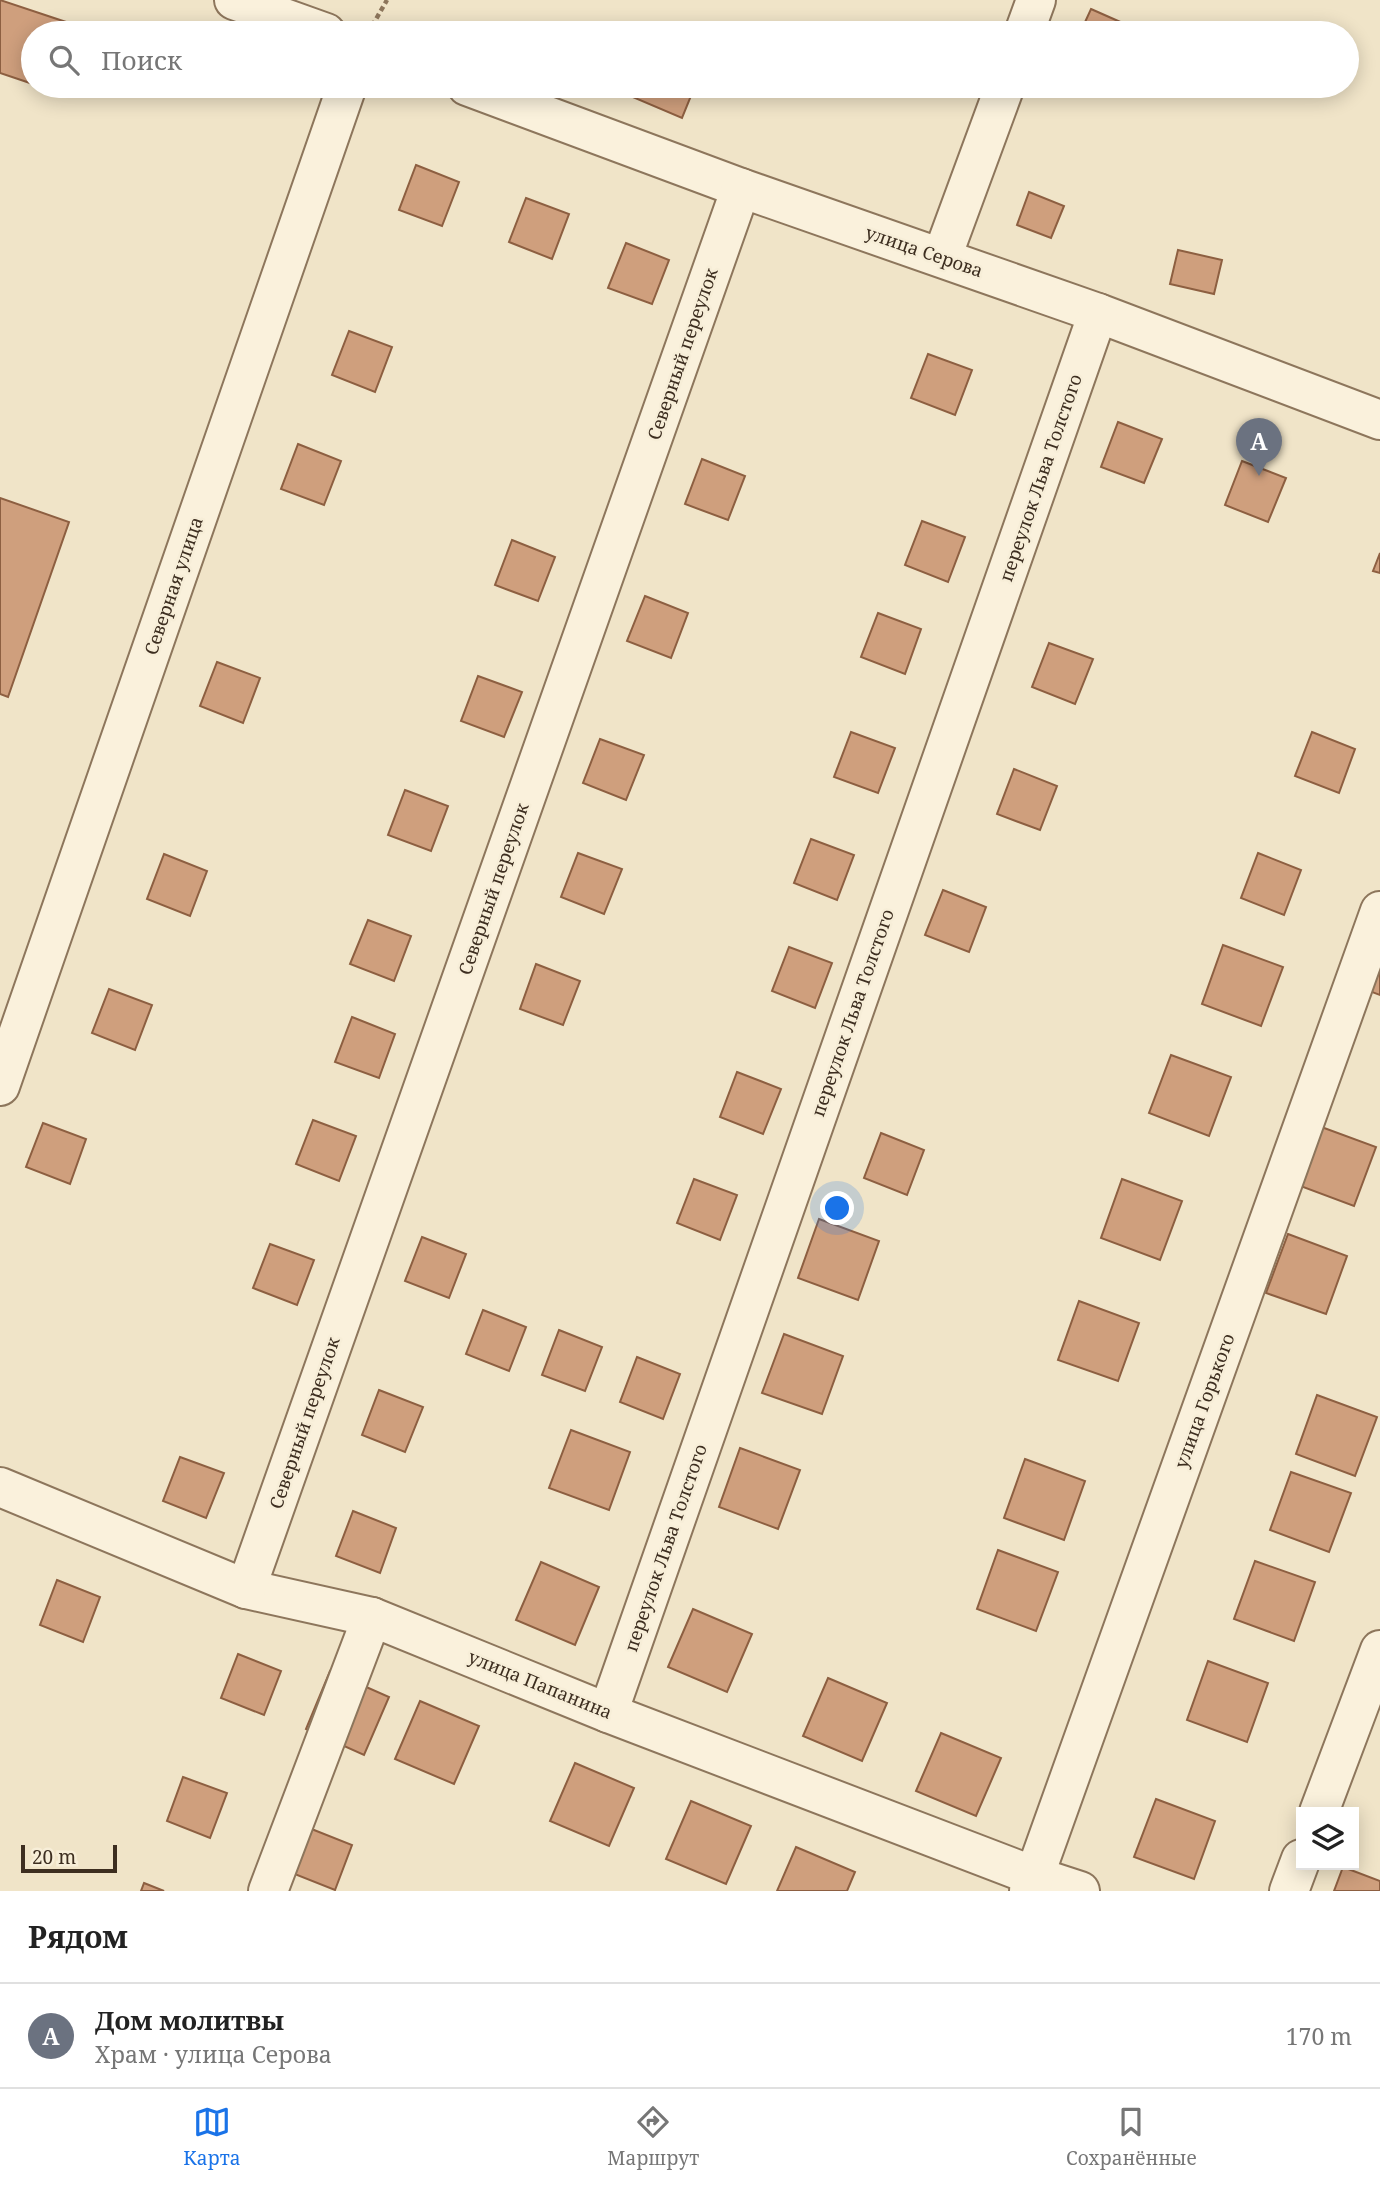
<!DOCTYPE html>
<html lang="ru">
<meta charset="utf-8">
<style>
body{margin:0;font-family:"Noto Serif",serif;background:#f6f6f6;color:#222}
.controls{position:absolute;right:21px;bottom:21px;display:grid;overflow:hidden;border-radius:0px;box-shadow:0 4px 18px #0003}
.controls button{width:63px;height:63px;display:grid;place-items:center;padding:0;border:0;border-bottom:2px solid #e0e0e0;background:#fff;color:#222;font:35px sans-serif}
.scale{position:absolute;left:21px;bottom:18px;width:96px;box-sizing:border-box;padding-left:7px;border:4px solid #3d2e20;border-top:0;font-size:19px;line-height:24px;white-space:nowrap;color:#3d2e20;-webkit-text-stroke:5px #f7eed8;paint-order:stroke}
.you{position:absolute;left:838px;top:1209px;width:24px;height:24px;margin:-18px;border:5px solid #fff;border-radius:50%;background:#1a73e8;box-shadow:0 0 0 10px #1a73e833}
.badge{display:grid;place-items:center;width:46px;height:46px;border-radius:50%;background:#1a73e8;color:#fff;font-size:23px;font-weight:700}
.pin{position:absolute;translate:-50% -58px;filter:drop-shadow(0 2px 4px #0008)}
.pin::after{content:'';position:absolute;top:37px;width:24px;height:21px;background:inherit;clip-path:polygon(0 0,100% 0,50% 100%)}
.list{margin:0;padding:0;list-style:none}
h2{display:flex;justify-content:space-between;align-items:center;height:91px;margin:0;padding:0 28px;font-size:30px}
h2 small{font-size:23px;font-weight:400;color:#767676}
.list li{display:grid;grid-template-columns:46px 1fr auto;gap:21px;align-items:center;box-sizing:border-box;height:105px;padding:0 28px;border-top:2px solid #e0e0e0}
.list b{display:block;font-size:26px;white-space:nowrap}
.list p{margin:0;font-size:23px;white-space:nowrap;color:#767676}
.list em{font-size:23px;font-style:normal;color:#767676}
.icon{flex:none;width:38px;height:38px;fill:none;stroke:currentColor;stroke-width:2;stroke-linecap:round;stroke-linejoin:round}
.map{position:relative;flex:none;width:1380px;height:1891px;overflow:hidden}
.search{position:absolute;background:#fff;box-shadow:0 4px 18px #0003;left:21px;right:21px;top:21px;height:77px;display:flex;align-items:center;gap:18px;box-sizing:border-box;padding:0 24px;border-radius:38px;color:#767676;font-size:26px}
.sheet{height:196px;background:#fff}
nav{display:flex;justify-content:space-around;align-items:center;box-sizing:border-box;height:98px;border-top:2px solid #e0e0e0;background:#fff;font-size:19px;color:#767676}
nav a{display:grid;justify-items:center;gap:4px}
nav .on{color:#1a73e8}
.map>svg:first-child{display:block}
.building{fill:#cf9f7d;stroke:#8d5f41;stroke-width:2}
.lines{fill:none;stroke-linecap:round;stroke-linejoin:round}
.minor-casing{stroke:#8d765c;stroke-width:42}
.path{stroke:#8d765c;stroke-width:4.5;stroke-dasharray:5 3.5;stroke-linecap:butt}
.minor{stroke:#faf1dc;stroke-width:38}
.labels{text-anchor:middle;stroke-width:5;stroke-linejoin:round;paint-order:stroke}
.street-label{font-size:18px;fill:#3d2e20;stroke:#f7eed8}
</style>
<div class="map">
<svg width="1380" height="1891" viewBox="0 0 1380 1891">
<rect width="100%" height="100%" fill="#f0e4c8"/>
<g class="building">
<polygon points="0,0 66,22 63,33 33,33 33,84 0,73"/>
<polygon points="1091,9 1143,32 1143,33 1080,33"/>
<polygon points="632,86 695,86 682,118 628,95"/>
<polygon points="416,165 459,182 442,226 399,210"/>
<polygon points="1029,192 1064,206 1051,238 1017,225"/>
<polygon points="526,198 569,214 552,259 509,242"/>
<polygon points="626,243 669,260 652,304 608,288"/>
<polygon points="1178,250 1222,260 1214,294 1170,284"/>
<polygon points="349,331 392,347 375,392 332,375"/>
<polygon points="928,354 972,370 955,415 911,398"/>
<polygon points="1118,422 1162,439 1144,483 1101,467"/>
<polygon points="298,444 341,461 324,505 281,489"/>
<polygon points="702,459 745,476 728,520 685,504"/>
<polygon points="1242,461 1286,478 1268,522 1225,505"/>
<polygon points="0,498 69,522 8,697 0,694"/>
<polygon points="922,521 965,537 948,582 905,565"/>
<polygon points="512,540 555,557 538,601 495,585"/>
<polygon points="1380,553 1380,573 1373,571"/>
<polygon points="645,596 688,613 671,658 627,641"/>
<polygon points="878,613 921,629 905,674 861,657"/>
<polygon points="1049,643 1093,659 1075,704 1032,687"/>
<polygon points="217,662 260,678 243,723 200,706"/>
<polygon points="478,676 522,692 504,737 461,721"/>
<polygon points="851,732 895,748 878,793 834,777"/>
<polygon points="1312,732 1355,749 1339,793 1295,776"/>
<polygon points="600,739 644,755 626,800 583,783"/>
<polygon points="1014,769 1057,786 1040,830 997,814"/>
<polygon points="405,790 448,806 431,851 388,835"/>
<polygon points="811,839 854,855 837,900 794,883"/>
<polygon points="578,853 622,869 604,914 561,897"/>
<polygon points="1258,853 1301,870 1284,915 1241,898"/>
<polygon points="164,854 207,871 190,916 147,899"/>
<polygon points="943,890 986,907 969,952 925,935"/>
<polygon points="368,920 411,936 394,981 350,964"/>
<polygon points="1223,945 1283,967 1261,1026 1202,1004"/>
<polygon points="1380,945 1380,995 1364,989"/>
<polygon points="789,947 832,963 815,1008 772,991"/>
<polygon points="536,964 580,981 563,1025 520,1009"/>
<polygon points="109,989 152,1005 135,1050 92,1033"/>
<polygon points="352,1017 395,1034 379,1078 335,1062"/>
<polygon points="1171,1055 1231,1077 1209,1136 1149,1113"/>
<polygon points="737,1072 781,1089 763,1134 720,1117"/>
<polygon points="313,1120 356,1136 339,1181 296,1164"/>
<polygon points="43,1123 86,1139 70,1184 26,1167"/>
<polygon points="1316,1125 1376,1147 1354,1206 1295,1184"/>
<polygon points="881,1133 924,1150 907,1195 864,1178"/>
<polygon points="694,1179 737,1195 720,1240 677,1223"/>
<polygon points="1122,1179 1182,1201 1160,1260 1101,1238"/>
<polygon points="819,1219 879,1241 858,1300 798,1278"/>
<polygon points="1288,1234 1347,1256 1326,1314 1266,1293"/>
<polygon points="422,1237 466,1254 449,1298 405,1281"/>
<polygon points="270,1244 314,1260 297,1305 253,1288"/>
<polygon points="1079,1301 1139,1323 1118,1381 1058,1360"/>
<polygon points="483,1310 526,1327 509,1371 466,1354"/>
<polygon points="559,1330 602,1347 585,1391 542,1375"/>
<polygon points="784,1334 843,1356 822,1414 762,1393"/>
<polygon points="637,1357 680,1374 663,1419 620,1402"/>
<polygon points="379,1390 423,1407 405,1452 362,1435"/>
<polygon points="1317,1395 1377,1417 1355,1476 1296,1454"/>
<polygon points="571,1430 630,1452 609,1510 549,1488"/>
<polygon points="740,1448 800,1470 778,1529 719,1507"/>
<polygon points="180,1457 224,1473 206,1518 163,1501"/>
<polygon points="1025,1459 1085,1481 1064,1540 1004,1518"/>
<polygon points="1291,1472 1351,1493 1329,1552 1270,1530"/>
<polygon points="353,1511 396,1528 380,1573 336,1556"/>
<polygon points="998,1550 1058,1572 1036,1631 977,1609"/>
<polygon points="1255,1561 1315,1582 1294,1641 1234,1619"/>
<polygon points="541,1562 599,1587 575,1645 516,1620"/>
<polygon points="57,1580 100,1597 83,1642 40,1625"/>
<polygon points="693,1609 752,1634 727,1692 668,1667"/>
<polygon points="238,1654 281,1671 264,1715 221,1698"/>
<polygon points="1208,1661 1268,1683 1247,1742 1187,1720"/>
<polygon points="330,1671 389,1697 364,1755 306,1729"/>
<polygon points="828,1678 887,1703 862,1761 803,1736"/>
<polygon points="420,1701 479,1726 454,1784 395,1759"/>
<polygon points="941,1733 1001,1758 976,1816 916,1791"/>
<polygon points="575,1763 634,1788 609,1846 550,1821"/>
<polygon points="183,1777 227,1793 210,1838 167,1821"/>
<polygon points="1156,1799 1215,1821 1194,1879 1134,1857"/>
<polygon points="691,1801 751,1826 726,1884 666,1859"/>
<polygon points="309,1828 352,1845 335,1890 292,1873"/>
<polygon points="796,1847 855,1872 847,1891 777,1891"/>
<polygon points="1343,1867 1380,1881 1380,1891 1334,1891"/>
<polygon points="144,1883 164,1891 141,1891"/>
</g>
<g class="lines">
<defs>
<g id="minor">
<polyline points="234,0 326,33"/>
<polyline points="1024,33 1036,0"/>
<polyline points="467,86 741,188 1098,313 1380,420"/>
<polyline points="942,257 1005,86"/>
<polyline points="0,1086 347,86"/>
<polyline points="0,1487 246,1589 372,1617 608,1713 1034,1876 1080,1891"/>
<polyline points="246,1589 741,188"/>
<polyline points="608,1713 1098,313"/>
<polyline points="1319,1812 1380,1650"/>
<polyline points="268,1891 372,1617"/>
<polyline points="1029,1891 1380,911"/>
<polyline points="1289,1891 1301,1859"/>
</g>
</defs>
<use href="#minor" class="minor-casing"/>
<polyline class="path" points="368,33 387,0"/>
<use href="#minor" class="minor"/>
</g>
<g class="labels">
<g class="street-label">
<text transform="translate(924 252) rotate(19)" y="6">улица Серова</text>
<text transform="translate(683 354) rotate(-71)" y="6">Северный переулок</text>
<text transform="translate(1041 478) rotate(-71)" y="6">переулок Льва Толстого</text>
<text transform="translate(174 586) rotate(-71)" y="6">Северная улица</text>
<text transform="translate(494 889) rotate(-71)" y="6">Северный переулок</text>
<text transform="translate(853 1013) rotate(-71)" y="6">переулок Льва Толстого</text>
<text transform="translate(1205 1401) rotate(-70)" y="6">улица Горького</text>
<text transform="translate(305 1423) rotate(-71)" y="6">Северный переулок</text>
<text transform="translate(666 1548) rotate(-71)" y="6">переулок Льва Толстого</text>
<text transform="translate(540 1685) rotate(22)" y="6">улица Папанина</text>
</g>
</g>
</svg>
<div class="controls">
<button><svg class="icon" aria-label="layers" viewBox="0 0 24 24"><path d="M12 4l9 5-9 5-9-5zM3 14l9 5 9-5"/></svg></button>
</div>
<div class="scale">20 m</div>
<div class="you"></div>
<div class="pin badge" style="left:1259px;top:476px;background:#6b7280">A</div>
<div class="search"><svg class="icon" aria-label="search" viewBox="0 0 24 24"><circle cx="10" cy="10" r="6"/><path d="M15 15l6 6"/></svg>Поиск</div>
</div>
<section class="sheet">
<h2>Рядом<small></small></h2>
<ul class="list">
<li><span class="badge" style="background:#6b7280">A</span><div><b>Дом молитвы</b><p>Храм · улица Серова</p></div><em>170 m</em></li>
</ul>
</section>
<nav>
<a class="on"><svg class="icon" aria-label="map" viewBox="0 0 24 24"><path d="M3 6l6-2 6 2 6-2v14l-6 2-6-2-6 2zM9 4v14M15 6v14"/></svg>Карта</a>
<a><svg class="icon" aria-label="directions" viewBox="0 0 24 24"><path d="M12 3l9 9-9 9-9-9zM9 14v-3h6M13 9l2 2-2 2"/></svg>Маршрут</a>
<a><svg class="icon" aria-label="saved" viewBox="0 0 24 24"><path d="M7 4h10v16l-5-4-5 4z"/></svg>Сохранённые</a>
</nav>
